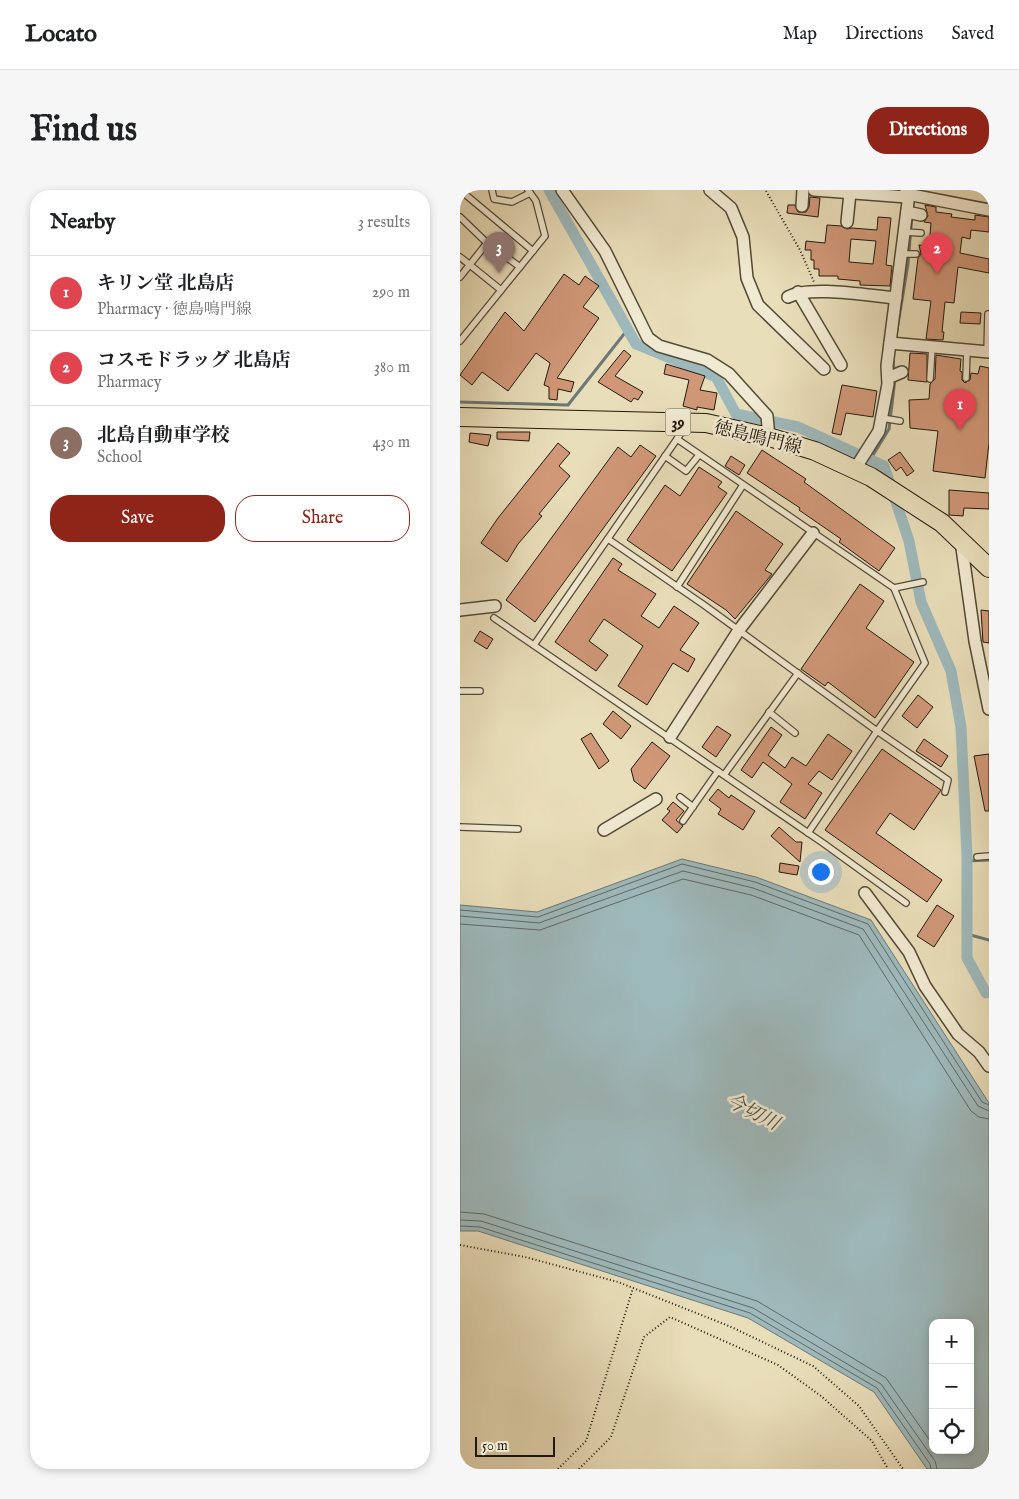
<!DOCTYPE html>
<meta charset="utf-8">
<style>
body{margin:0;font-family:"IM FELL English","Noto Serif JP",serif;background:#f6f6f6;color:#202124}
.controls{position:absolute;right:15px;bottom:15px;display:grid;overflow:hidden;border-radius:10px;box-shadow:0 2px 8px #0003}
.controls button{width:45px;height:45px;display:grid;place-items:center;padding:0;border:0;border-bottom:1px solid #e0e0e0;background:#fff;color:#202124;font:25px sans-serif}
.scale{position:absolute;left:15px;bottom:12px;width:80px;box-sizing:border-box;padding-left:5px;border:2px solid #21190d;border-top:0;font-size:14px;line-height:18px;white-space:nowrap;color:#21190d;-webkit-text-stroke:4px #f1ead2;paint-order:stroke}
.you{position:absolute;left:360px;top:681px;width:18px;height:18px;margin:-12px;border:4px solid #fff;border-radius:50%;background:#1a73e8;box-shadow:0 0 0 8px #1a73e833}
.badge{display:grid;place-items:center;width:32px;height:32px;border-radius:50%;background:#8f2418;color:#fff;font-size:16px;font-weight:700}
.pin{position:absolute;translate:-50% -41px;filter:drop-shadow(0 1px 2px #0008)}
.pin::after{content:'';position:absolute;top:26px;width:18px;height:15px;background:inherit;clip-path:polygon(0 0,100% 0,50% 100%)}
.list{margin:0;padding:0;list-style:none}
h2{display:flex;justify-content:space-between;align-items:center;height:65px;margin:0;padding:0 20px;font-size:21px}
h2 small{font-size:16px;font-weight:400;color:#757577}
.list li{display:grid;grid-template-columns:32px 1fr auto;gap:15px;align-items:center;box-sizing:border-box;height:75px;padding:0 20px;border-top:1px solid #e0e0e0}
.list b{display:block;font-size:19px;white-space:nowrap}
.list p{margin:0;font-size:16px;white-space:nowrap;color:#757577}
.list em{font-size:16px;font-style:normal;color:#757577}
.actions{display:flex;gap:10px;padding:15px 20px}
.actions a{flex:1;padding:11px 0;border:1px solid #8f2418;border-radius:20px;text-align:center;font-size:18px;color:#8f2418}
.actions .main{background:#8f2418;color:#fff}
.icon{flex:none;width:28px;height:28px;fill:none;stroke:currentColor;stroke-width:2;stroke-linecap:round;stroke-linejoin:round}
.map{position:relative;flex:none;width:529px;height:1279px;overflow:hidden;border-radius:20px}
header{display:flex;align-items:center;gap:30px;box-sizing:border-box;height:70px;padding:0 25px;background:#fff;border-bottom:1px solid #e0e0e0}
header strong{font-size:24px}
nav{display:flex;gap:28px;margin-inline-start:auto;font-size:18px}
.intro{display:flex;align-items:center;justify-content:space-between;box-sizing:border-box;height:120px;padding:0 30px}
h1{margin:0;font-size:35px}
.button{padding:12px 22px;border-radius:20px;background:#8f2418;color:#fff;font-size:18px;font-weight:700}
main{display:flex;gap:30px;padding:0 30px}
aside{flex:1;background:#fff;border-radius:20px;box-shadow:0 2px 8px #0003}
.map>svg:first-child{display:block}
.water{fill:#9eb9bc;stroke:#6c7976;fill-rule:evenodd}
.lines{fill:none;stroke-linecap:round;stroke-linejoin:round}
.shore{stroke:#606964;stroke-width:1}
.stream{stroke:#6c7976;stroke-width:3}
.canal{stroke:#9eb9bc;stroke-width:11}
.building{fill:#d19878;stroke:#21190d;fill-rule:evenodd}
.service-casing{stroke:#534a38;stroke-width:8}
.minor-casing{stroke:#534a38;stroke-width:14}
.primary-casing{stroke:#21190d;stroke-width:20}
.path{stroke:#21190d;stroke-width:2;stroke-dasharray:1 2.5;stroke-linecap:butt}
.service{stroke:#f1ead2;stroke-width:5.5}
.minor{stroke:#f1ead2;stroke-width:11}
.primary{stroke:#e9deba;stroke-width:18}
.labels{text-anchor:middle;stroke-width:5;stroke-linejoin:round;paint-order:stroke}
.shield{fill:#f1ead2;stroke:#5f5848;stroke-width:1}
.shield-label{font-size:16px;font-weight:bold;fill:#21190d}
.street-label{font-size:18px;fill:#21190d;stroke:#f1ead2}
.water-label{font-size:19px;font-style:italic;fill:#4d514a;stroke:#f1ead2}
</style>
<header>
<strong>Locato</strong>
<nav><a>Map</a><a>Directions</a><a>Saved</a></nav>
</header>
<div class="intro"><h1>Find us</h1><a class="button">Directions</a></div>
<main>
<aside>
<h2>Nearby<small>3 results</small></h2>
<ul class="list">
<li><span class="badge" style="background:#e0444e">1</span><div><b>キリン堂 北島店</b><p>Pharmacy · 徳島鳴門線</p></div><em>290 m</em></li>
<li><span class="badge" style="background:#e0444e">2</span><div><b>コスモドラッグ 北島店</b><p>Pharmacy</p></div><em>380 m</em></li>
<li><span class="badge" style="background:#8d6e63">3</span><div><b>北島自動車学校</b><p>School</p></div><em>430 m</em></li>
</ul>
<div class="actions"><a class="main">Save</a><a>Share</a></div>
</aside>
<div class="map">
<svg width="529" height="1279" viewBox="0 0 529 1279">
<rect width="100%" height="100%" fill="#e9deba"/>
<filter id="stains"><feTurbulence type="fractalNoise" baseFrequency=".004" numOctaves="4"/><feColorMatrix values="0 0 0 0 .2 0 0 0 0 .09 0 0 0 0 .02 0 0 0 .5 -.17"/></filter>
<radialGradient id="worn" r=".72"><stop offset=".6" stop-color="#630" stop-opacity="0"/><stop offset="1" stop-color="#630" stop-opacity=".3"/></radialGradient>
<path class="water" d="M 222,669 L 296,687 L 411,730 L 529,913 L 529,1279 L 467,1279 L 414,1202 L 288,1128 L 18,1041 L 0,1041 L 0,715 L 77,722 ZM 473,1133 L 510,1133 L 510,1260 L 473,1260 Z"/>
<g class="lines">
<g class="shore">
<polyline points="0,720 78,727 222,674 295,692 408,734 522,912 529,915"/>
<polyline points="0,726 79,733 223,681 293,698 403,739 518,916 529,921"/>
<polyline points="0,734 80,740 223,689 291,705 399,745 511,921 519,927 529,929"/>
<polyline points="0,1022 24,1024 297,1111 426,1188 473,1255"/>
<polyline points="0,1030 21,1031 293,1118 421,1194 475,1271 477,1279"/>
<polyline points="0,1036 20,1037 290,1123 417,1198 470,1274 471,1279"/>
</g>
<g class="stream">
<polyline points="437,140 448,74 452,25"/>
<polyline points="433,166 434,183"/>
<polyline points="0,212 108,215 168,139"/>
<polyline points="410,270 429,239 435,189"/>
<polyline points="507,671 529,670"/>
<polyline points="507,744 529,750"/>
</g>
<polyline class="canal" points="89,0 176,154 256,187 276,224 338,237 424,276 449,351 461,412 491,481 501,537 507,666 507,768 526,803"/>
</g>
<g class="building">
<polygon points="350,7 360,8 358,27 327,23 328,15 335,15 338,22 346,22 349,17"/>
<polygon points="465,15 476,17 476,22 492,24 491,27 515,30 515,25 529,27 529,42 511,40 510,49 502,47 500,63 529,69 529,83 498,77 494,113 485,112 482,142 484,142 483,150 466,149 471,111 453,109 458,68 461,64 459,55 469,56 471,33 464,32 468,26"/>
<path d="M 418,27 L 431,28 L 426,75 L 432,76 L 430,96 L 400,95 L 400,91 L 378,89 L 378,86 L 359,86 L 359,79 L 354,79 L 354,70 L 351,70 L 351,60 L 345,60 L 346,51 L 365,53 L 367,35 L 381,36 L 387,39 L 392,38 L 417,40 ZM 391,49 L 416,51 L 413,74 L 389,72 Z"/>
<polygon points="104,84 119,95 125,86 139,96 123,117 139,128 97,188 114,192 111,202 98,199 97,210 89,209 89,197 84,195 90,173 76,163 48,201 22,182 12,195 0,185 45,122 64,141"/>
<polygon points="501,122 521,123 520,134 500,133"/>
<polygon points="164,160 171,166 155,186 183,202 178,210 174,208 171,212 138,192"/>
<polygon points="450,163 467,164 467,192 448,190"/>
<polygon points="476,165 501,169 500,181 502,182 502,190 505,193 510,190 511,183 518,184 520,176 529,178 529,253 525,288 473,281 478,241 450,238 449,210 469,209 470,194 475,189"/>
<polygon points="206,174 245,186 240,200 257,203 254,220 237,217 237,220 223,216 229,190 204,184"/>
<polygon points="382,195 417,201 413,227 386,223 381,245 372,243"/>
<polygon points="37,242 70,242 69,251 37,249"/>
<polygon points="10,243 31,245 28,256 9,252"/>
<polygon points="98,253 110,263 99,276 110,286 79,324 82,326 58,354 47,372 21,353 38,328"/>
<polygon points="180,255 196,266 75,432 46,410 158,257 171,267"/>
<polygon points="302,260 346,289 344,292 435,358 419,381 379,352 381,349 339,320 340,318 287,283"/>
<polygon points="440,262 454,281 447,286 441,277 436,281 428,270"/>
<polygon points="271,266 285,275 279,285 265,276"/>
<polygon points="239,277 262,292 258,297 267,303 212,381 167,350 205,295 220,306"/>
<polygon points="489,300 529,303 529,319 504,318 503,326 489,325"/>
<polygon points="276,321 323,354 305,380 312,384 275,429 266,420 227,394"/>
<polygon points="153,368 162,374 158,380 196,404 181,426 199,438 214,416 239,433 220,460 235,469 228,482 213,473 187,515 158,496 183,456 144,429 129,451 148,465 136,481 95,452"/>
<polygon points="400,394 424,411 406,438 454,472 415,528 368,492 365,496 341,479"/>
<polygon points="521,420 529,421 529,453 523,452"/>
<polygon points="20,441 33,449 27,459 14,451"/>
<polygon points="458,505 473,517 457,538 442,526"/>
<polygon points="153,521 171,536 161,549 143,534"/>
<polygon points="257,536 271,545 256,567 242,557"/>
<polygon points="311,537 322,545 308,565 325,578 332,567 346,576 368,544 392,561 372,590 359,581 348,594 362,603 345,629 320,612 332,594 303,572 292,588 281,580"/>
<polygon points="131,543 149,571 139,579 121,549"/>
<polygon points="464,549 488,566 481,577 456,561"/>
<polygon points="192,552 210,566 185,599 174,591 171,579"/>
<polygon points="422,559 481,600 454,640 430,623 416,643 482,690 467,712 365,640"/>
<polygon points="529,564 529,621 525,621 514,566"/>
<polygon points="258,599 269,608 271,605 295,621 283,640 258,624 261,619 249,610"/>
<polygon points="213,612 224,621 216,630 223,636 217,643 202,630 210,621 207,619"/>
<polygon points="319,637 336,652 342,652 340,672 311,646"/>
<polygon points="320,673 339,676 337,685 319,682"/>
<polygon points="477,715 494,726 474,757 457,746"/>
</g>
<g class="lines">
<defs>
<g id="service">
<polyline points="0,0 73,61"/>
<polyline points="32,0 34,9 52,12 70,3"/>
<polyline points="0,27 27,53"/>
<polyline points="444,42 461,43"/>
<polyline points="441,64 456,64"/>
<polyline points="0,67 41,100"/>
<polyline points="0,87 27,53 60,77"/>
<polyline points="0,151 85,46 76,11 68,0"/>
<polyline points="527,162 528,124"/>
<polyline points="506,188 507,160"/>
<polyline points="470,189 472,157"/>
<polyline points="422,228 440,231"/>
<polyline points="205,266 226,281 239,265"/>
<polyline points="148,349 244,415 417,541 465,473 434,398 217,249"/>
<polyline points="217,397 283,295"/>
<polyline points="434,398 463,392"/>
<polyline points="34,428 363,653 446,713"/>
<polyline points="74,455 226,236"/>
<polyline points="0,501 20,501"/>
<polyline points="309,522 335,543"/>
<polyline points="264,585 338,483"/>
<polyline points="220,607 233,617"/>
<polyline points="223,631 258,581"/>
<polyline points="0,637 58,639"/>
<polyline points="348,643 417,541 488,590 485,602"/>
<polyline points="517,667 529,666"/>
</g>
<g id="minor">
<polyline points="102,0 145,61 188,148 199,156 247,170 269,184 307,226 309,247"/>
<polyline points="250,0 271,18 283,47 287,88 298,115 364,179"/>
<polyline points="354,0 447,7"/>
<polyline points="447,4 529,20"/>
<polyline points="342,16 343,0"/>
<polyline points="447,22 461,25"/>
<polyline points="387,32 390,3"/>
<polyline points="338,102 381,175"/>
<path d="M 328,107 C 350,95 410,106 436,108"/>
<polyline points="430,153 529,162"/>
<polyline points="428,188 442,182"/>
<polyline points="395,279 419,241 428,194 427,176 448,12 446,0"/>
<polyline points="501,351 515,451 529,519"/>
<polyline points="0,420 35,416"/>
<polyline points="210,547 279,440 353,343"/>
<polyline points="144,640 196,609"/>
<polyline points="405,703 449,762 465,796 498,844 519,862 529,876"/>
</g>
<polyline id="primary" points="0,227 246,233 309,247 355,261 411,287 482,333 529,378"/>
</defs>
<use href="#service" class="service-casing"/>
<use href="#minor" class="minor-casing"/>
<use href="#primary" class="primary-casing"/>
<g class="path">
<polyline points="306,1 340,60 354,92"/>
<polyline points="0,1055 65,1067 158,1092 269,1136 353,1176 399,1216 443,1279"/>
<polyline points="98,1279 126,1251 173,1098"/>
<polyline points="119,1279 151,1247 184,1147 210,1127 318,1175 361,1206 412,1251 428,1279"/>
</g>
<use href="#service" class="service"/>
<use href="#minor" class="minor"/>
<use href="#primary" class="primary"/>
</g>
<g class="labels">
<rect class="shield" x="205.5" y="218.5" width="25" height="27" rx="4"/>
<g class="shield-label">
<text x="218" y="238">39</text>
</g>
<g class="street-label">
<text transform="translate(298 247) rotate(14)" y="6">徳島鳴門線</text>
</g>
<g class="water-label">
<text transform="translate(293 921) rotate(27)" y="7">今切川</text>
</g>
</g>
<rect width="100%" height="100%" filter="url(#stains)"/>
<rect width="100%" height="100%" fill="url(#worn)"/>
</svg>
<div class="controls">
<button>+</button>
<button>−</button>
<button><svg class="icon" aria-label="locate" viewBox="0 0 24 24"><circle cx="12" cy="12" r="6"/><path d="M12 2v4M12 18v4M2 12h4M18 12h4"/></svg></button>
</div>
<div class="scale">50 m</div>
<div class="you"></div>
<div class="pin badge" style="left:500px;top:240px;background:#e0444e">1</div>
<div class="pin badge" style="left:477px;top:84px;background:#e0444e">2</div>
<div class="pin badge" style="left:39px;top:83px;background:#8d6e63">3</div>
</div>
</main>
